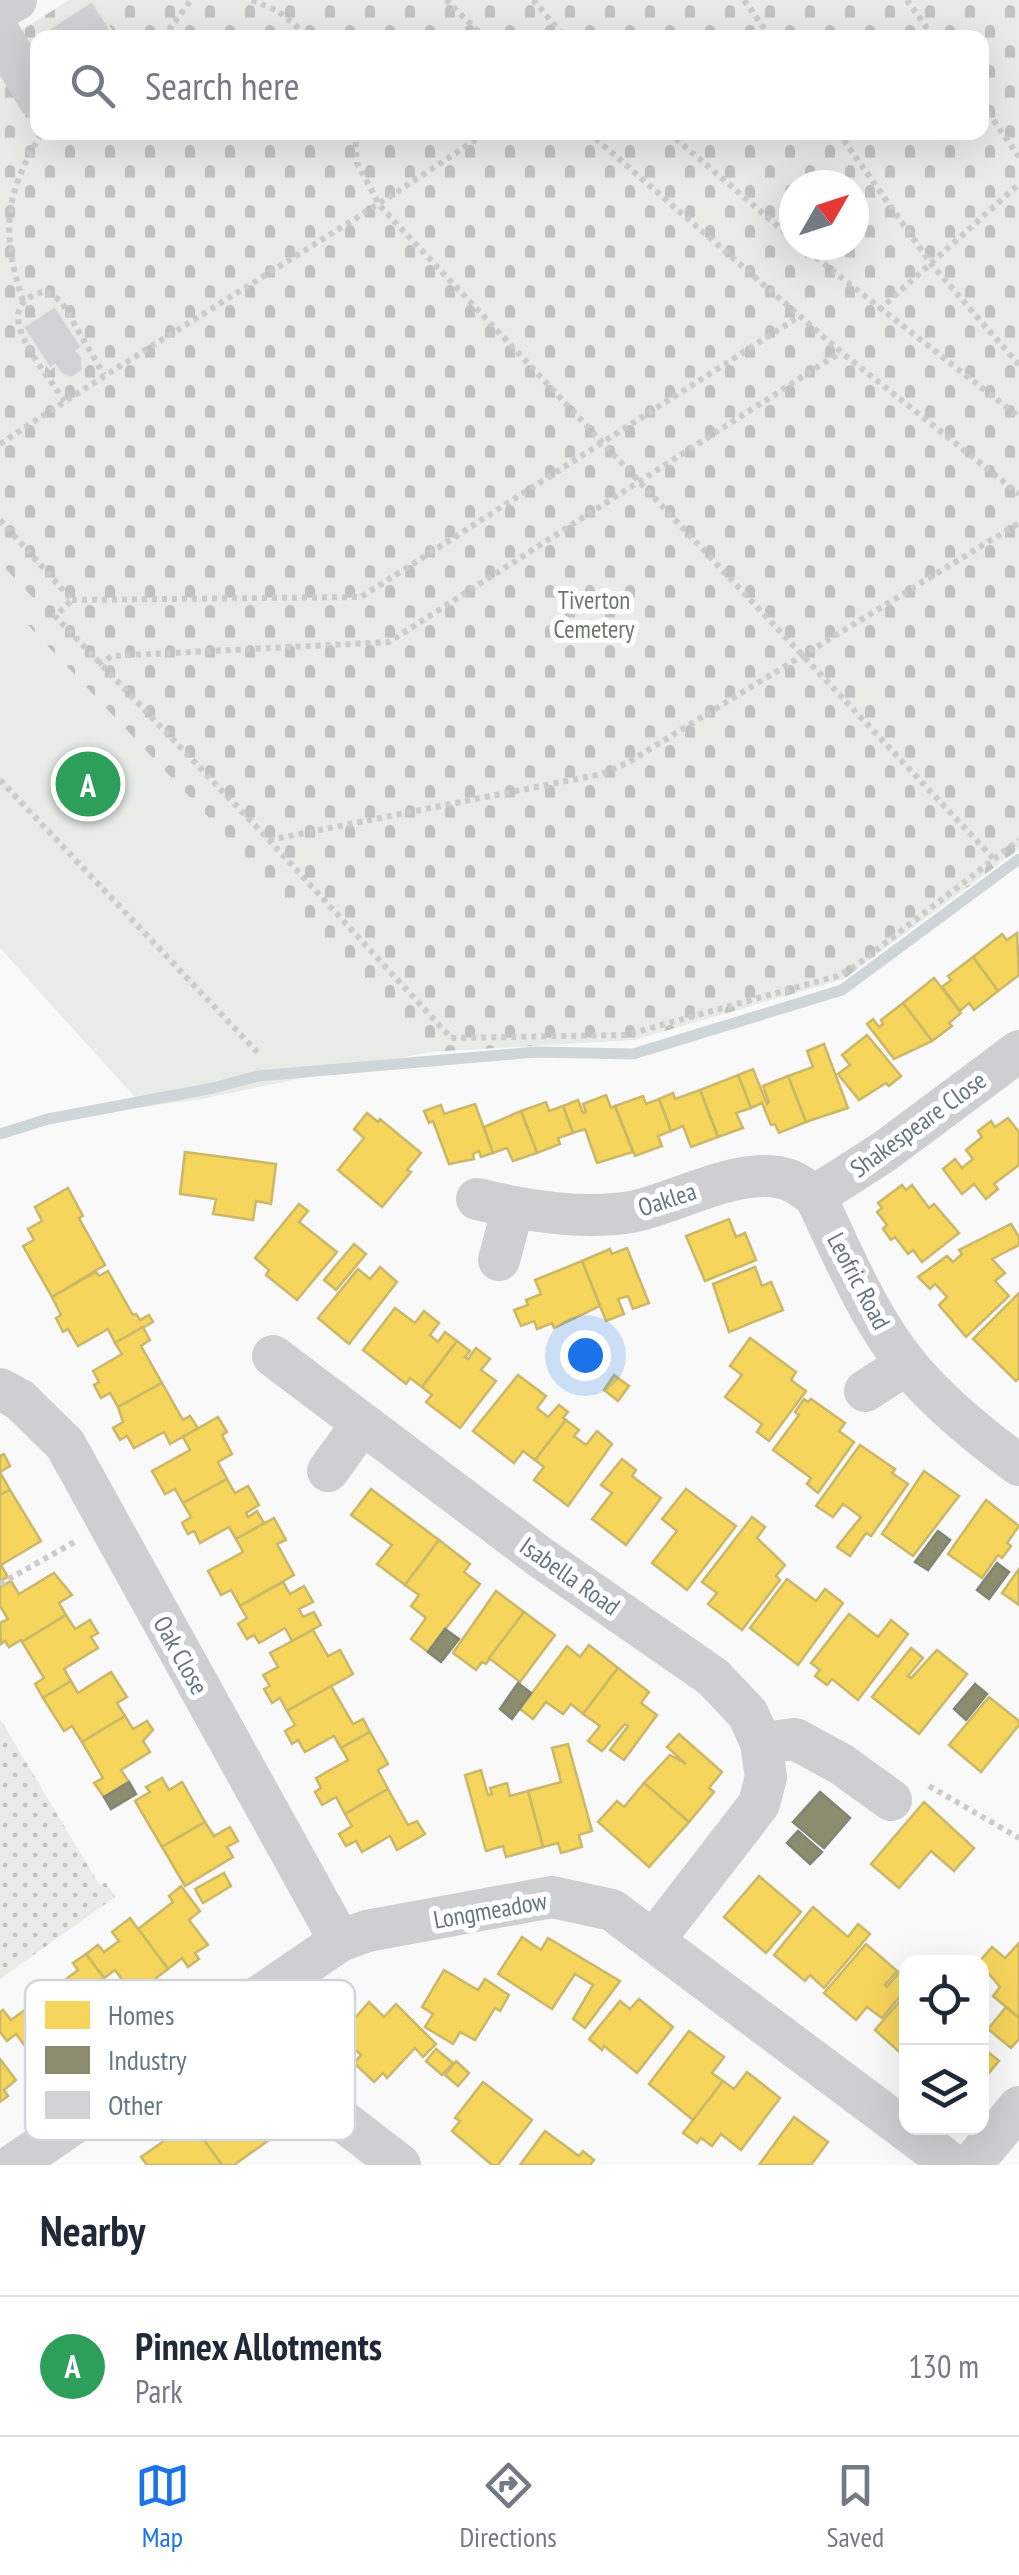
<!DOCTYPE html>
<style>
body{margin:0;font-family:"PT Sans Narrow",sans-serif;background:#f6f6f7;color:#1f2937}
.controls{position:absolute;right:30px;bottom:30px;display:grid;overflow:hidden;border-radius:20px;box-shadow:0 10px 40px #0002}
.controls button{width:90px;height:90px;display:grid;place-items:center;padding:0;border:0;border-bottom:2px solid #e0e1e3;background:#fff;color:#1f2937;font:50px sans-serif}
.compass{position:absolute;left:779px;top:170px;width:90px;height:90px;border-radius:50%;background:#fff;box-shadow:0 10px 40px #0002;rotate:51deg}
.you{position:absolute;left:585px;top:1355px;width:35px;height:35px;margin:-25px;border:8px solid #fff;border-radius:50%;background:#1a73e8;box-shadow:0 0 0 15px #1a73e833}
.badge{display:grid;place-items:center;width:65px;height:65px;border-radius:50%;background:#1a73e8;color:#fff;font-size:32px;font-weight:700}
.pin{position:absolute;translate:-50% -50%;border:5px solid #fff;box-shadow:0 2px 10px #0006}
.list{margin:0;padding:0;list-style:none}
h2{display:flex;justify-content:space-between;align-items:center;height:130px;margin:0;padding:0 40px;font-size:42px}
h2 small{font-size:32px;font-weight:400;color:#747a83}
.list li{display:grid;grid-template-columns:65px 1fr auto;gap:30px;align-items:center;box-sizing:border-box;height:140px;padding:0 40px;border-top:2px solid #e0e1e3}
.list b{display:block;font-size:38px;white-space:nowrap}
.list p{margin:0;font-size:32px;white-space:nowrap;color:#747a83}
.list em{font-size:32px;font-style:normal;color:#747a83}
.icon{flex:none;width:55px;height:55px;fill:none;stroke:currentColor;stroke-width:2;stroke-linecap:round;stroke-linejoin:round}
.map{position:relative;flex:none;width:1019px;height:2165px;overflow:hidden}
.search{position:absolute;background:#fff;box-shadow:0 10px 40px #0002;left:30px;right:30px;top:30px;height:110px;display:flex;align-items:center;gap:25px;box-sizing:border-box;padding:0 35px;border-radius:20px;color:#747a83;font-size:38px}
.sheet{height:270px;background:#fff}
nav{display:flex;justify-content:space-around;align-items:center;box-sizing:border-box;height:140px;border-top:2px solid #e0e1e3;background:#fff;font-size:28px;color:#747a83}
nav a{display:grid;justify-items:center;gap:5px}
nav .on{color:#1a73e8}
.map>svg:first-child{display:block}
.grass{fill:url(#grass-dots)}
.cemetery{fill:url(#cemetery-stones);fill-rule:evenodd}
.garden{fill:#e8ebe6}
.homes{fill:#f6d55c;stroke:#cab868;stroke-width:2.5}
.industry{fill:#8c8c6e;stroke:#808574;stroke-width:2.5}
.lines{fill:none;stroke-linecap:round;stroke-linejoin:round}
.stream{stroke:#ced6d9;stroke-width:11}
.building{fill:#d0d2d3;stroke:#e8e8e8;stroke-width:2.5}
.path{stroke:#cbcccd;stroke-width:6;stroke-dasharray:5 5;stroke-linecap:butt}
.minor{stroke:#cecfd0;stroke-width:42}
.labels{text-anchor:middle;stroke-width:10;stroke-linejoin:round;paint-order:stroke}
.park-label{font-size:25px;fill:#687a64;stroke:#fff}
.street-label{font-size:25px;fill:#657683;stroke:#fff}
.key{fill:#fff;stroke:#d1d6da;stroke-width:2.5}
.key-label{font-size:28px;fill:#657683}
</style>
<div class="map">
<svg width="1019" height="2165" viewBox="0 0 1019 2165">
<defs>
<pattern id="grass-dots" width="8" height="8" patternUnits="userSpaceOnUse" patternTransform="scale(2.5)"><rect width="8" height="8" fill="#e8ebe6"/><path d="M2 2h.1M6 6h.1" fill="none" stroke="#c0c3c0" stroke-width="1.8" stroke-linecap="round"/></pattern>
<pattern id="cemetery-stones" width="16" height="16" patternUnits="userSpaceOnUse" patternTransform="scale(2.5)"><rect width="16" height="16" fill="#e8ebe6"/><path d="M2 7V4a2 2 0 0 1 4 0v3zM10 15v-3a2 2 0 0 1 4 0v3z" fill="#c0c3c0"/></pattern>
</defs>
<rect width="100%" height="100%" fill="#f9f9f9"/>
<polygon class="grass" points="0,1719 99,1884 106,1883 115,1897 0,1979"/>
<path class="cemetery" d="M 69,0 L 1019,0 L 1019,849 L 844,979 L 634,1040 L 429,1052 L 22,619 L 38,604 L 0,563 L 0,44 ZM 38,38 L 982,38 L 982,132 L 38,132 ZM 794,185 L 854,185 L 854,245 L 794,245 Z"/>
<polygon class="garden" points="0,563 39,604 23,620 429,1052 201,1099 144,1107 0,948"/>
<g class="homes">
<polygon points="1017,933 1019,975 998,991 973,957 1002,934 1007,940"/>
<polygon points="973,957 998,991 974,1010 969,1003 960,1011 942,987 951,980 948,976"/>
<polygon points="934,978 961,1013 949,1023 952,1026 932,1041 903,1003"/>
<polygon points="903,1003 932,1041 894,1059 867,1024 873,1019 879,1027 883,1024 881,1020"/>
<polygon points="867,1035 901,1076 889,1086 886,1083 859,1100 838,1074 850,1065 842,1055"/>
<polygon points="824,1044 848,1108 806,1122 788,1076 813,1067 807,1051"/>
<polygon points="753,1069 767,1104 769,1102 763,1086 788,1076 806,1122 779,1133 775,1124 771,1125 762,1103 751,1108 738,1075"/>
<polygon points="738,1075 751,1108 736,1113 743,1128 718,1137 700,1090"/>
<polygon points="700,1090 718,1137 691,1147 683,1126 671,1131 659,1099 673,1093 675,1099"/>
<polygon points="606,1095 611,1108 615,1106 633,1152 597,1163 585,1129 573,1133 563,1106 578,1100 583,1113 586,1112 583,1104"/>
<polygon points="643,1096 646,1104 659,1099 671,1131 658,1136 662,1146 635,1156 615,1106"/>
<polygon points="546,1102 549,1111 563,1106 573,1133 558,1138 560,1144 537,1153 521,1111"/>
<polygon points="475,1104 493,1153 481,1157 479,1151 473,1154 474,1159 449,1164 433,1121 429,1123 424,1111 441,1105 444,1114"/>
<polygon points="521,1111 537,1153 513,1161 507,1148 493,1153 484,1127"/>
<polygon points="367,1113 378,1122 380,1119 421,1153 407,1170 411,1172 382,1207 338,1170 364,1138 354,1129"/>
<polygon points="1008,1118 1019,1132 1019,1165 994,1184 998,1189 986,1199 974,1184 962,1194 943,1169 955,1159 962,1168 973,1159 966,1150 982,1137 978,1131 991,1121 995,1127"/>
<polygon points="185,1152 276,1164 271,1204 256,1201 253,1220 213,1214 216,1199 180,1194"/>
<polygon points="902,1185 906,1190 912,1185 929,1208 934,1204 959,1233 922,1262 913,1250 908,1254 895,1237 891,1240 883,1229 887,1225 877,1212 882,1208 878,1203"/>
<polygon points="68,1188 83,1216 79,1218 105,1265 52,1297 23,1246 34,1240 28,1229 42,1221 35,1207"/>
<polygon points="299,1204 308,1211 299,1222 337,1252 297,1300 266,1275 269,1270 255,1258"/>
<polygon points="729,1219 736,1237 745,1233 756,1260 705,1281 686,1236"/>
<polygon points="1011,1224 1019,1237 1019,1245 992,1259 1005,1273 995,1281 1009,1296 966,1337 939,1305 947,1297 935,1284 930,1289 918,1277 947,1256 953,1262 962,1254 959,1250"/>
<polygon points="354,1244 366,1254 336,1290 324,1280"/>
<polygon points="627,1248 649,1303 633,1309 628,1296 618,1299 624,1314 606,1321 582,1261 610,1249 612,1254"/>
<polygon points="582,1261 600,1306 554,1328 552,1323 537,1329 534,1321 521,1326 514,1310 528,1305 526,1300 541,1294 535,1280"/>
<polygon points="380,1267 397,1282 349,1344 318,1318 358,1269 370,1279"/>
<polygon points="755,1267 762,1286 771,1282 783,1310 729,1332 713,1284"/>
<polygon points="108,1271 133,1315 136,1314 140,1320 149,1315 153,1322 115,1343 108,1329 78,1346 68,1329 63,1332 56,1318 61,1315 52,1297 96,1272 99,1276"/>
<polygon points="1019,1293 1019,1378 1016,1381 973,1339"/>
<polygon points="395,1308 415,1323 424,1311 439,1323 430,1335 438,1342 445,1332 457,1341 422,1387 410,1378 406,1384 363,1350"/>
<polygon points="143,1327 150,1340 141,1346 162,1383 118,1407 110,1393 101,1398 94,1385 99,1382 93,1371 122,1354 115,1343"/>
<polygon points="750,1338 796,1372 791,1380 806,1391 769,1441 757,1432 762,1424 725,1397 742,1375 730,1366"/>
<polygon points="457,1341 470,1351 465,1357 468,1359 476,1348 490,1359 481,1370 496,1381 460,1428 426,1402 432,1395 422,1387"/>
<polygon points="518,1375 546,1396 537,1408 548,1417 559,1405 568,1412 563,1418 566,1420 535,1460 523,1451 514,1463 473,1431"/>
<polygon points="614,1375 629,1386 618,1401 604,1390"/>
<polygon points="162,1383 183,1420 190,1416 198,1428 170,1444 164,1432 134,1448 127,1436 120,1440 113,1428 123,1422 118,1407"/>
<polygon points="804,1399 808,1402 811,1399 845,1423 839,1431 854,1442 818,1493 807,1484 811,1478 773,1450 799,1415 795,1412"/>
<polygon points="218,1417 227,1432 222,1435 232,1454 218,1462 227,1479 183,1503 175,1489 165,1494 152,1471 190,1450 183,1437"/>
<polygon points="566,1420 579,1430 574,1436 586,1445 597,1431 612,1444 568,1506 534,1480 544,1467 535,1460"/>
<polygon points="860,1445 895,1469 892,1473 908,1484 871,1536 866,1533 850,1556 837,1547 861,1517 843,1504 833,1517 816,1506"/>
<polygon points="4,1454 10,1466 0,1472 10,1490 0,1495 0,1456"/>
<polygon points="622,1459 636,1470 632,1476 661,1498 626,1545 592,1519 612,1493 601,1485"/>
<polygon points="924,1471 959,1496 913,1556 882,1534"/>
<polygon points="227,1479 235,1493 248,1486 259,1505 246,1513 248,1517 257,1511 264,1523 236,1539 229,1527 200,1543 194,1531 188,1534 182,1523 191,1517 183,1503"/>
<polygon points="371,1489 439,1540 405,1585 377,1564 392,1545 351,1515"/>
<polygon points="686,1489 736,1526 687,1590 652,1563 677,1531 662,1519"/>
<polygon points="10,1490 41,1541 1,1565 8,1577 0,1581 0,1495"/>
<polygon points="986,1500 1019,1526 1007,1543 1011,1546 1002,1558 998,1555 982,1578 948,1554"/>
<polygon points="752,1517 765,1527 757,1538 785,1565 776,1576 780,1580 742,1630 708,1604 717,1593 702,1582"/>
<polygon points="274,1518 286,1540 277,1544 294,1575 240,1606 231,1590 221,1595 208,1571 243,1552 236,1539"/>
<polygon points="439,1540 470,1564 464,1572 480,1584 428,1652 411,1639 426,1618 411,1606 419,1595 405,1585"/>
<polygon points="1019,1569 1019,1605 1002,1593"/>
<polygon points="54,1573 72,1595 59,1603 66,1615 22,1642 21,1640 9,1647 5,1641 1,1644 0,1623 8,1619 0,1606 0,1587 11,1581 19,1594"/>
<polygon points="787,1579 816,1601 825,1589 843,1603 798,1665 750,1628"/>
<polygon points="283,1582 290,1594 304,1586 313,1602 299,1609 303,1617 314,1612 321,1625 292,1641 285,1628 259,1643 254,1635 247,1639 238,1624 247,1618 240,1606"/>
<polygon points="496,1591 524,1612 486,1664 482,1662 476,1670 453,1653"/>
<polygon points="524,1612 555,1635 520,1682 489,1658"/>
<polygon points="849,1614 878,1637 891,1620 908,1634 858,1700 832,1679 827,1685 815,1676 820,1670 811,1663"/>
<polygon points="66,1615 75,1629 90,1620 98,1633 91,1637 98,1648 64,1669 71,1681 43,1698 35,1684 44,1678 22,1642"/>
<polygon points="313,1630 328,1656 340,1650 353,1674 287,1711 280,1698 272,1703 264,1689 270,1686 263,1675 278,1667 270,1653"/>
<polygon points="589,1645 618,1668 583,1714 571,1704 563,1714 546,1702 533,1719 520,1709 567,1646 580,1657"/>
<polygon points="911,1648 923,1658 908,1676 911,1678 937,1650 967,1674 919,1734 872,1697"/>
<polygon points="618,1668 649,1692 641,1703 657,1715 624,1760 610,1750 628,1726 625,1724 602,1751 588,1741 600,1726 583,1714"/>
<polygon points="111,1672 127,1697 117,1703 125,1716 82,1742 72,1726 64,1731 43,1698 71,1681 78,1693"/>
<polygon points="331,1686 353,1724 363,1719 370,1732 341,1748 334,1736 305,1752 298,1740 292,1744 285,1731 295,1725 287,1711"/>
<polygon points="989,1697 1019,1721 1019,1725 981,1772 949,1745"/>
<polygon points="125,1716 133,1729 147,1721 153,1730 143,1741 150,1752 121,1770 129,1782 104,1797 94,1783 103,1778 82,1742"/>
<polygon points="370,1732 388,1764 378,1770 388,1789 345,1814 336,1797 322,1805 315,1792 321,1788 316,1778 348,1760 341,1748"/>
<polygon points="679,1734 722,1772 709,1788 714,1792 689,1822 644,1783 670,1755 686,1764 667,1747"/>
<polygon points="568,1744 592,1831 579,1835 582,1847 561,1853 558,1843 543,1847 528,1791 561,1782 552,1748"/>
<polygon points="481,1770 488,1795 492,1794 490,1788 507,1783 510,1796 528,1791 543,1847 506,1857 503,1846 486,1851 465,1775"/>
<polygon points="162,1778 169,1790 182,1782 205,1822 162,1847 135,1801 150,1792 146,1787"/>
<polygon points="644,1783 689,1822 649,1867 598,1822 617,1801 624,1807"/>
<polygon points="388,1789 408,1825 417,1821 425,1834 397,1850 390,1836 362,1852 356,1841 346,1846 339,1834 352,1826 345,1814"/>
<polygon points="924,1802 974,1848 954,1871 931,1851 899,1888 871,1864"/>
<polygon points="205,1822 214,1836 230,1827 238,1841 227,1847 233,1857 185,1886 162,1847"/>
<polygon points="224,1873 231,1886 203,1903 195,1889"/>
<polygon points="759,1876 801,1912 766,1953 724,1917"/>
<polygon points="181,1886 200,1911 189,1920 208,1945 195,1953 199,1959 188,1967 182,1958 168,1969 138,1929 173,1902 169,1896"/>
<polygon points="813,1907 848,1937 858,1924 870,1934 824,1988 810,1975 805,1981 774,1955"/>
<polygon points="130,1918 168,1969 156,1978 161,1986 149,1995 145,1990 135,1997 115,1970 104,1978 86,1954 98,1945 104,1952 119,1941 112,1932"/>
<polygon points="522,1937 541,1950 548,1938 620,1981 585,2028 573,2019 593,1985 575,1974 552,2009 498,1974"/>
<polygon points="1019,1943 1019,2018 993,1996 1000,1987 979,1962 992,1947 1005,1958"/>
<polygon points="866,1944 897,1971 885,1985 887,1987 906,1964 906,1989 882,2018 867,2007 856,2020 824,1993"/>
<polygon points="86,1954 104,1978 91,1988 111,2014 101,2022 104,2027 92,2036 85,2027 74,2036 44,1996 78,1970 73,1963"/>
<polygon points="444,1970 478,1990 485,1979 509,1995 500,2011 495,2008 475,2040 460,2032 453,2044 425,2027 433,2014 422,2007"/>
<polygon points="906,1994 906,2055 905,2057 875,2030"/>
<polygon points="44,1996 74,2036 61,2046 69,2058 60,2064 57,2060 53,2063 49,2057 39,2065 16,2034 7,2041 0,2032 0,2012 3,2010 11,2020"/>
<polygon points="639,1999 673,2027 637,2073 604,2046 602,2050 589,2039 620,2001 630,2009"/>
<polygon points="369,2002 384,2017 396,2004 436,2044 423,2057 415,2048 387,2078 383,2073 374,2082 354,2063 361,2055 340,2035"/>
<polygon points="1006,2007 1019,2018 1019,2039 1011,2048 988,2029"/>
<polygon points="689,2031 724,2057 712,2073 723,2081 693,2120 649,2084"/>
<polygon points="982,2047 999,2061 982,2081"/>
<polygon points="436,2049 453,2063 442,2075 426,2061"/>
<polygon points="0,2059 16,2080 4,2090 8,2096 0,2102"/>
<polygon points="456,2061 469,2073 458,2086 445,2075"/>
<polygon points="747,2072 780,2098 741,2150 721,2134 712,2146 701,2138 697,2143 683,2133 723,2081 734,2089"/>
<polygon points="483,2082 532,2120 498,2165 492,2165 452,2131 460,2121 455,2118"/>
<polygon points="246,2093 276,2135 234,2165 222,2165 191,2122 223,2098 229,2106"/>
<polygon points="794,2117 828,2142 811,2165 759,2165"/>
<polygon points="191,2122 222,2165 147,2165 141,2157"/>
<polygon points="545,2131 579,2156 583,2151 594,2160 590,2165 520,2165"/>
</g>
<g class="industry">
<polygon points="938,1531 950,1540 928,1570 915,1562"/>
<polygon points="997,1563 1009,1572 989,1599 977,1590"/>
<polygon points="445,1629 459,1639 441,1662 428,1652"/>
<polygon points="518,1683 531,1693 512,1719 500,1709"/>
<polygon points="975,1684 987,1694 966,1720 954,1709"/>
<polygon points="129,1782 136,1794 111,1809 104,1797"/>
<polygon points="820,1792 850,1818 824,1848 793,1822"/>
<polygon points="798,1831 822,1852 810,1864 787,1843"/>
</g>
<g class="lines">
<polyline class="stream" points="0,1134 48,1119 213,1088 258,1076 536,1052 633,1054 842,990 1019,859"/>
</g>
<g class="building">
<polygon points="92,1 116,38 47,38 44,32"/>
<polygon points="55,306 82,347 77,351 82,357 83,370 72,378 61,374 55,365 50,369 23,327"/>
</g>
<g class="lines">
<g class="path">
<polyline points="252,0 278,11 310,38"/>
<polyline points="446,0 485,38"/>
<polyline points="533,0 566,38"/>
<polyline points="744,0 771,38"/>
<polyline points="907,0 934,38"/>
<polyline points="163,38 191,0"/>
<polyline points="982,104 1019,157"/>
<polyline points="355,132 357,163 380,206 994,859"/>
<polyline points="588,132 841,352 1019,494"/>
<polyline points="668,132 794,240"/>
<polyline points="838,132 932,265 1019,365"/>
<polyline points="800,245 1019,417"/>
<path d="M 23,301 C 1,233 4,196 41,134"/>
<polyline points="879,310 1019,184"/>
<path d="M 65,401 C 51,380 3,326 23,303 C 27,297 37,294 44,291 L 61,301 L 104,375"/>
<path d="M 0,444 C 160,337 327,241 487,132"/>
<polyline points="0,520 72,600 55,616 269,840 451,1038 626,1035 837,976 854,967 1019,840"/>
<polyline points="72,600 361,597 800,316"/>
<polyline points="98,664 112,656 389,642 841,352"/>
<polyline points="0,780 259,1054"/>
<polyline points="269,840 602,774 627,763 1019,523"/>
<polyline points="0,1584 78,1540"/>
<polyline points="929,1786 1019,1838"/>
</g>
<g class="minor">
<polyline points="0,9 16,0"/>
<polyline points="0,34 38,98"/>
<path d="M 815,1196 C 843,1254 868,1317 909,1367 C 941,1405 979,1436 1019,1465"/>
<polyline points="815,1196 885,1151 1019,1051"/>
<path d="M 477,1199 C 526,1211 581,1220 631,1212 C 675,1204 744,1163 789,1180 C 798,1183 807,1191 815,1196"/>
<polyline points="499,1260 513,1208"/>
<polyline points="273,1356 540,1557 713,1677 748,1714 761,1743 795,1739 841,1764 891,1800"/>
<polyline points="0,1389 20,1400 65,1444 340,1941"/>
<polyline points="865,1391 907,1364"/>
<polyline points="328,1471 362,1424"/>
<polyline points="654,1940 759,1804 766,1777 761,1743"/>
<polyline points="251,2003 326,2108 400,2165"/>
<polyline points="13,2165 340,1941 367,1931 552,1897 612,1910 953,2165"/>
<polyline points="971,2165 1019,2107"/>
</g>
</g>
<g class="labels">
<g class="park-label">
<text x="594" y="609">Tiverton<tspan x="594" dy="29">Cemetery</tspan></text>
</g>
<g class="street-label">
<text transform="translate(918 1124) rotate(-36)" y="9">Shakespeare Close</text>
<text transform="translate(667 1199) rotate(-18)" y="9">Oaklea</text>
<text transform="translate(859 1281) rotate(62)" y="9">Leofric Road</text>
<text transform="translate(570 1576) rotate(35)" y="9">Isabella Road</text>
<text transform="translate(181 1655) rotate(61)" y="9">Oak Close</text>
<text transform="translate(490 1910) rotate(-10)" y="9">Longmeadow</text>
</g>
</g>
<rect x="25" y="1980" width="330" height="160" rx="15" class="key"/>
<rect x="45" y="2001" width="45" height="28" fill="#f6d55c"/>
<rect x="45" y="2046" width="45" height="28" fill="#8c8c6e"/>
<rect x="45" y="2091" width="45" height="28" fill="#d0d2d3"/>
<g class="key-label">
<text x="108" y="2025">Homes</text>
<text x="108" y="2070">Industry</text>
<text x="108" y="2115">Other</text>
</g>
</svg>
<div class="controls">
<button><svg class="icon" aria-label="locate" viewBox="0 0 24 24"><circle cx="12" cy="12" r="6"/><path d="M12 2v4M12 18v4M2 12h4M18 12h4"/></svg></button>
<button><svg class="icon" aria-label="layers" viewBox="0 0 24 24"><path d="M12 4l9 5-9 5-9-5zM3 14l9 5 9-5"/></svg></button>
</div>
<svg class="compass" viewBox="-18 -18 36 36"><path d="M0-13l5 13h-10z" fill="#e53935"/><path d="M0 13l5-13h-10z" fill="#747a83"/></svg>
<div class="you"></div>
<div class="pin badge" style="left:88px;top:784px;background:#2e9e5b">A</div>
<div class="search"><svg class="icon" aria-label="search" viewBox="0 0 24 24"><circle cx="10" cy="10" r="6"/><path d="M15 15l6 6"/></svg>Search here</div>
</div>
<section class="sheet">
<h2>Nearby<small></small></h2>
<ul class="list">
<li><span class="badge" style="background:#2e9e5b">A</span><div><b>Pinnex Allotments</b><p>Park</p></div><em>130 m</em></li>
</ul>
</section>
<nav>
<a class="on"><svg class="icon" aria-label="map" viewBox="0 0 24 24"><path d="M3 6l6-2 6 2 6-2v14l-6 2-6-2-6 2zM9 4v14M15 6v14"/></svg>Map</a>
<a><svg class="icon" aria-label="directions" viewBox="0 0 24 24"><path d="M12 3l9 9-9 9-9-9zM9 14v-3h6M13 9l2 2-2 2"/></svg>Directions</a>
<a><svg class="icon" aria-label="saved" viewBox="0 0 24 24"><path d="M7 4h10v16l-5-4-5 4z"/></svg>Saved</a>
</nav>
